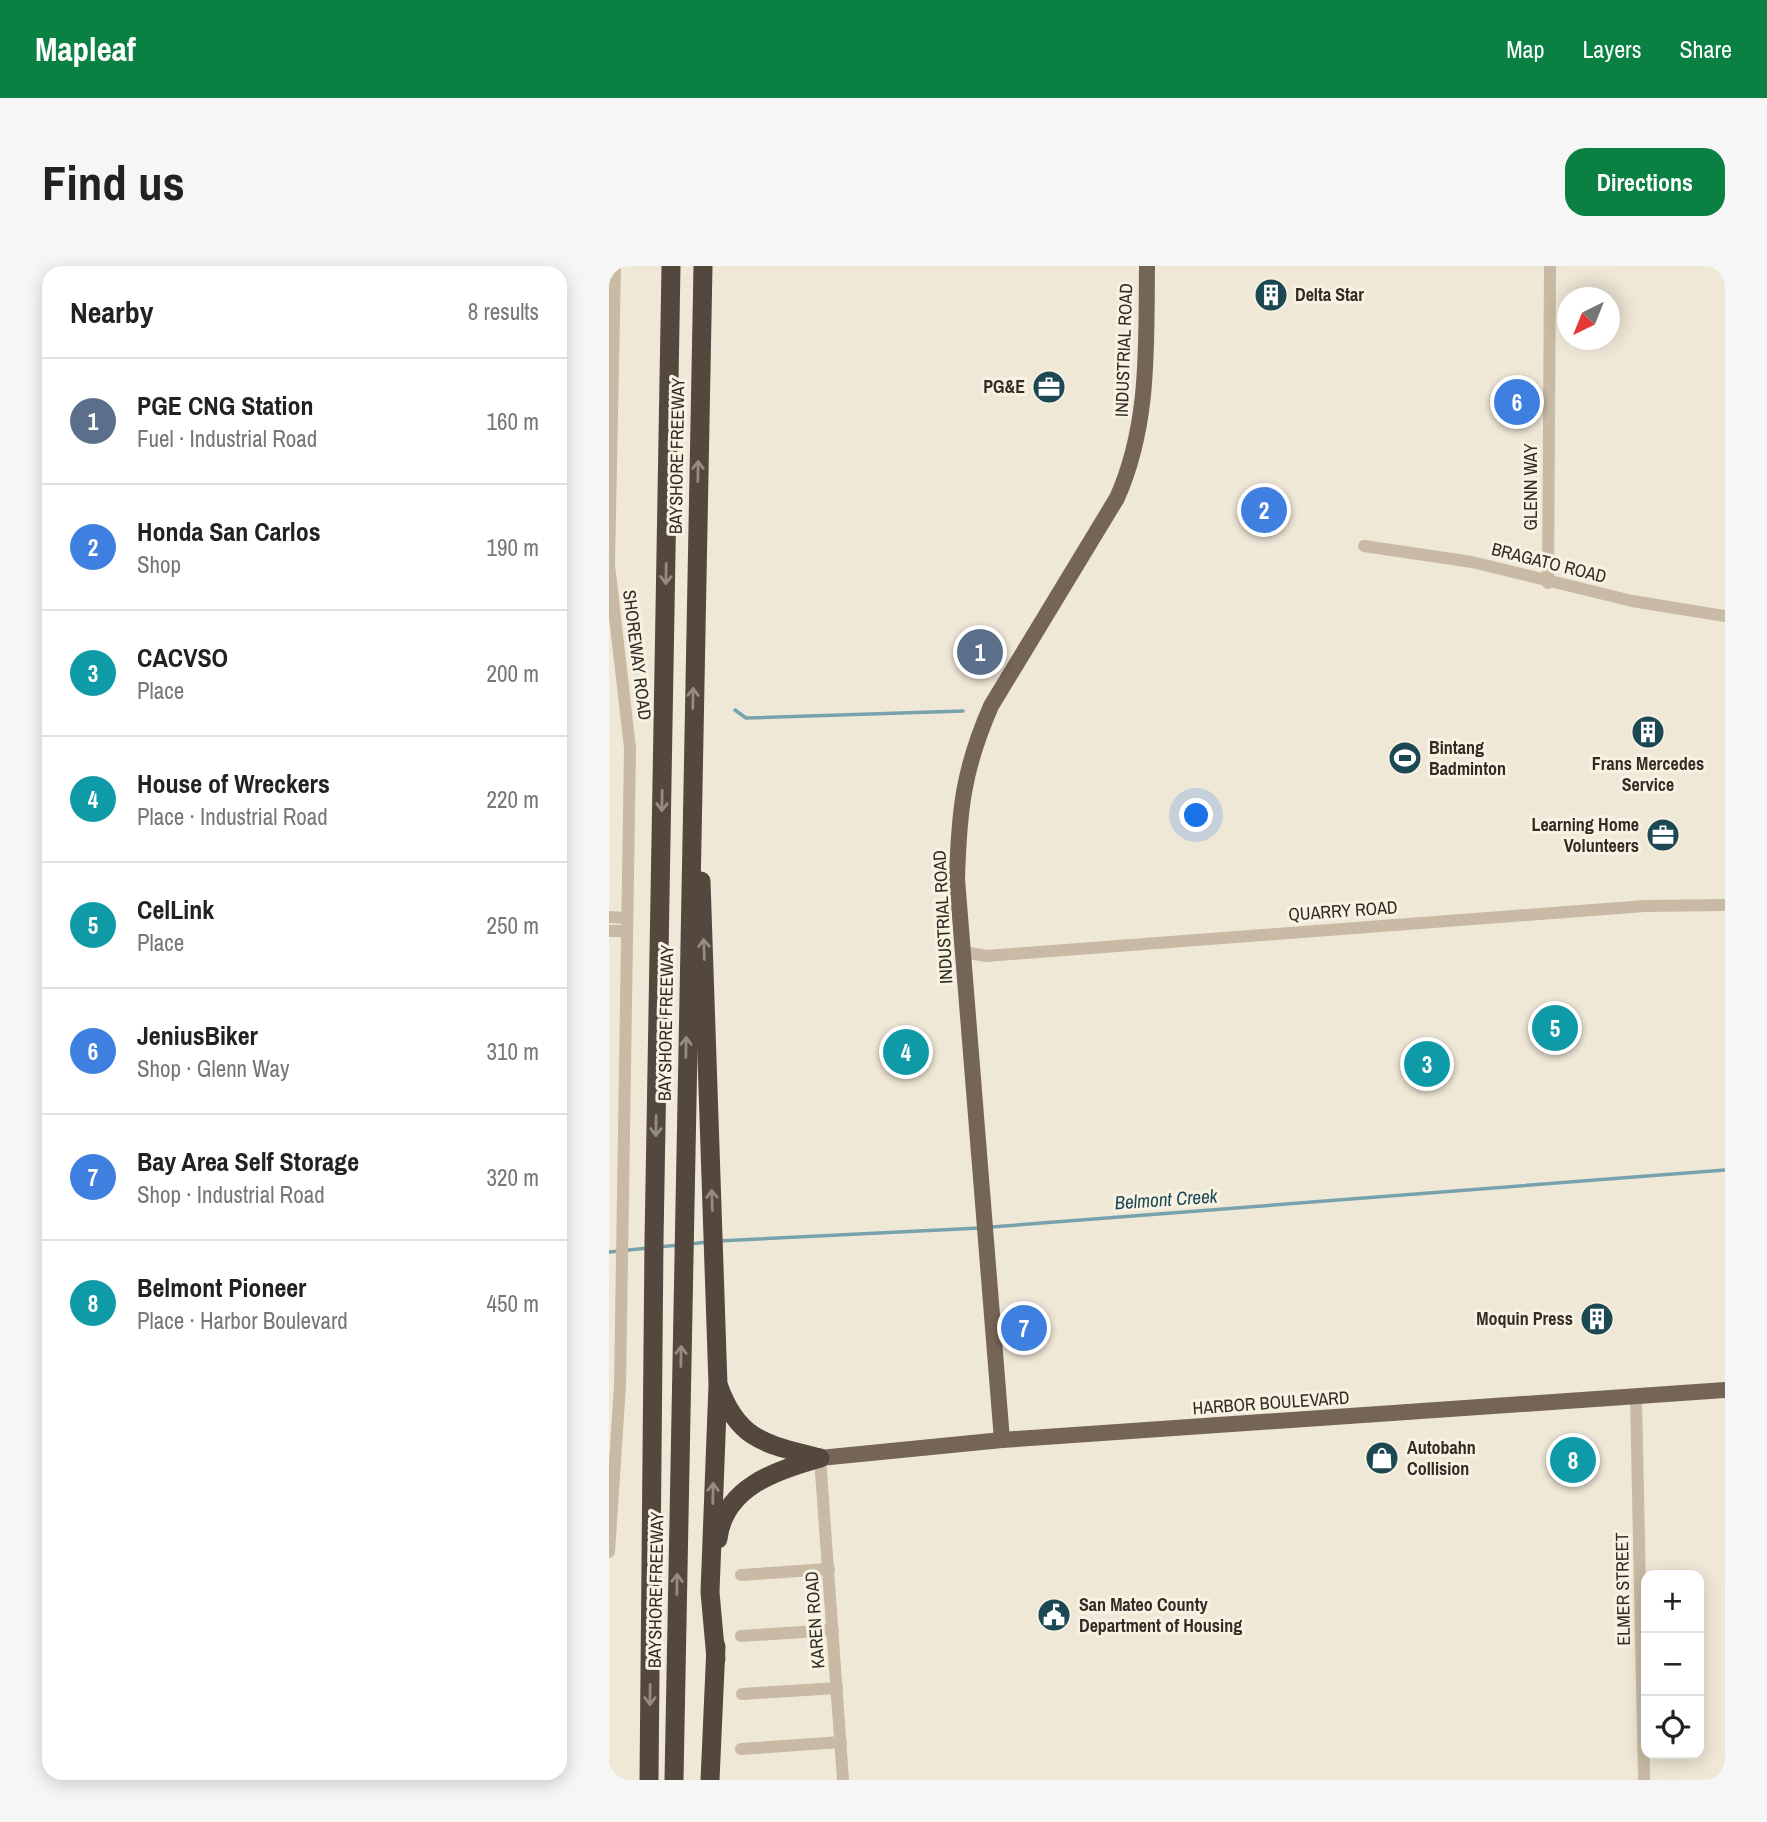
<!DOCTYPE html>
<meta charset="utf-8">
<style>
body{margin:0;font-family:"Archivo Narrow",sans-serif;background:#f6f6f6;color:#222}
.controls{position:absolute;right:21px;bottom:21px;display:grid;overflow:hidden;border-radius:14px;box-shadow:0 4px 18px #0003}
.controls button{width:63px;height:63px;display:grid;place-items:center;padding:0;border:0;border-bottom:2px solid #e0e0e0;background:#fff;color:#222;font:35px sans-serif}
.compass{position:absolute;left:948px;top:21px;width:63px;height:63px;border-radius:50%;background:#fff;box-shadow:0 4px 18px #0003;rotate:223deg}
.you{position:absolute;left:588px;top:550px;width:24px;height:24px;margin:-18px;border:5px solid #fff;border-radius:50%;background:#1a73e8;box-shadow:0 0 0 10px #1a73e833}
.badge{display:grid;place-items:center;width:46px;height:46px;border-radius:50%;background:#0b8043;color:#fff;font-size:23px;font-weight:700}
.pin{position:absolute;translate:-50% -50%;border:4px solid #fff;box-shadow:0 2px 7px #0006}
.list{margin:0;padding:0;list-style:none}
h2{display:flex;justify-content:space-between;align-items:center;height:91px;margin:0;padding:0 28px;font-size:30px}
h2 small{font-size:23px;font-weight:400;color:#767676}
.list li{display:grid;grid-template-columns:46px 1fr auto;gap:21px;align-items:center;box-sizing:border-box;height:126px;padding:0 28px;border-top:2px solid #e0e0e0}
.list b{display:block;font-size:26px;white-space:nowrap}
.list p{margin:0;font-size:23px;white-space:nowrap;color:#767676}
.list em{font-size:23px;font-style:normal;color:#767676}
.icon{flex:none;width:38px;height:38px;fill:none;stroke:currentColor;stroke-width:2;stroke-linecap:round;stroke-linejoin:round}
.map{position:relative;flex:none;width:1116px;height:1514px;overflow:hidden;border-radius:21px}
header{display:flex;align-items:center;gap:42px;box-sizing:border-box;height:98px;padding:0 35px;background:#0b8043;color:#fff}
header strong{font-size:33px}
nav{display:flex;gap:38px;margin-inline-start:auto;font-size:24px}
.intro{display:flex;align-items:center;justify-content:space-between;box-sizing:border-box;height:168px;padding:0 42px}
h1{margin:0;font-size:49px}
.button{padding:18px 32px;border-radius:21px;background:#0b8043;color:#fff;font-size:24px;font-weight:700}
main{display:flex;gap:42px;padding:0 42px}
aside{flex:1;background:#fff;border-radius:21px;box-shadow:0 4px 18px #0003}
.map>svg:first-child{display:block}
.lines{fill:none;stroke-linecap:round;stroke-linejoin:round}
.stream{stroke:#77a2ad;stroke-width:3.5}
.minor{stroke:#c8baa4;stroke-width:12}
.major{stroke:#756557;stroke-width:16}
.highway{stroke:#54473d;stroke-width:19}
.oneway{stroke:#968b7f}
.labels{text-anchor:middle;stroke-width:6;stroke-linejoin:round;paint-order:stroke}
.poi-label{font-size:18px;font-weight:bold;fill:#332c25;stroke:#f8f2e3;text-anchor:start}
.street-label{font-size:18px;fill:#332c25;stroke:#f8f2e3}
.water-label{font-size:19px;font-style:italic;fill:#1c4854;stroke:#f8f2e3}
</style>
<header>
<strong>Mapleaf</strong>
<nav><a>Map</a><a>Layers</a><a>Share</a></nav>
</header>
<div class="intro"><h1>Find us</h1><a class="button">Directions</a></div>
<main>
<aside>
<h2>Nearby<small>8 results</small></h2>
<ul class="list">
<li><span class="badge" style="background:#5c6f8a">1</span><div><b>PGE CNG Station</b><p>Fuel · Industrial Road</p></div><em>160 m</em></li>
<li><span class="badge" style="background:#3f7fe0">2</span><div><b>Honda San Carlos</b><p>Shop</p></div><em>190 m</em></li>
<li><span class="badge" style="background:#0f9aa8">3</span><div><b>CACVSO</b><p>Place</p></div><em>200 m</em></li>
<li><span class="badge" style="background:#0f9aa8">4</span><div><b>House of Wreckers</b><p>Place · Industrial Road</p></div><em>220 m</em></li>
<li><span class="badge" style="background:#0f9aa8">5</span><div><b>CelLink</b><p>Place</p></div><em>250 m</em></li>
<li><span class="badge" style="background:#3f7fe0">6</span><div><b>JeniusBiker</b><p>Shop · Glenn Way</p></div><em>310 m</em></li>
<li><span class="badge" style="background:#3f7fe0">7</span><div><b>Bay Area Self Storage</b><p>Shop · Industrial Road</p></div><em>320 m</em></li>
<li><span class="badge" style="background:#0f9aa8">8</span><div><b>Belmont Pioneer</b><p>Place · Harbor Boulevard</p></div><em>450 m</em></li>
</ul>
</aside>
<div class="map">
<svg width="1116" height="1514" viewBox="0 0 1116 1514">
<rect width="100%" height="100%" fill="#f0e8d7"/>
<g class="lines">
<g class="stream">
<polyline points="126,444 137,452 354,445"/>
<polyline points="382,961 1116,904"/>
<polyline points="109,975 371,962"/>
<polyline points="81,978 98,976"/>
<polyline points="50,981 70,979"/>
<polyline points="0,986 39,982"/>
</g>
<g class="minor">
<polyline points="755,280 863,296 1023,335 1116,350"/>
<polyline points="939,317 941,0"/>
<polyline points="0,651 17,652"/>
<polyline points="0,665 17,665"/>
<polyline points="355,686 377,690 1036,640 1116,639"/>
<polyline points="1027,1131 1035,1514"/>
<polyline points="211,1192 234,1514"/>
<polyline points="0,1286 11,1120 21,482 0,299 6,0"/>
<polyline points="132,1309 220,1303"/>
<polyline points="132,1370 224,1364"/>
<polyline points="133,1428 228,1422"/>
<polyline points="132,1483 232,1476"/>
</g>
<g class="major">
<path d="M 393,1174 L 348,613 C 350,545 354,504 382,440 L 508,232 C 541,158 537,80 538,0"/>
<polyline points="211,1192 393,1174 1116,1124"/>
</g>
<g class="highway">
<polyline points="92,615 109,1119 101,1326 107,1393"/>
<path d="M 110,1121 C 130,1176 159,1178 210,1192"/>
<path d="M 109,1273 C 115,1221 168,1204 211,1192"/>
<polyline points="40,1514 45,975 62,0"/>
<polyline points="65,1514 94,0"/>
<polyline points="101,1514 107,1380"/>
</g>
</g>
<defs><path id="oneway-shaft" d="M-6 0H5M1.5-3L5.5 0L1.5 3" fill="none" stroke-width="1.6" stroke-linecap="round" stroke-linejoin="round" transform="scale(1.75)"/></defs>
<g class="oneway">
<use href="#oneway-shaft" transform="translate(89 205) rotate(-89)"/>
<use href="#oneway-shaft" transform="translate(57 308) rotate(91)"/>
<use href="#oneway-shaft" transform="translate(84 432) rotate(-89)"/>
<use href="#oneway-shaft" transform="translate(53 535) rotate(91)"/>
<use href="#oneway-shaft" transform="translate(95 683) rotate(-92)"/>
<use href="#oneway-shaft" transform="translate(77 781) rotate(-89)"/>
<use href="#oneway-shaft" transform="translate(47 860) rotate(91)"/>
<use href="#oneway-shaft" transform="translate(103 934) rotate(-92)"/>
<use href="#oneway-shaft" transform="translate(72 1090) rotate(-89)"/>
<use href="#oneway-shaft" transform="translate(104 1227) rotate(-89)"/>
<use href="#oneway-shaft" transform="translate(68 1318) rotate(-89)"/>
<use href="#oneway-shaft" transform="translate(41 1429) rotate(91)"/>
</g>
<defs>
<symbol id="building-disc" viewBox="-11 -11 22 22"><circle r="9.5" fill="#1c4854" stroke="#f8f2e3"/><path d="M-4-6H4V6H1V3H-1V6H-4ZM-2.5-4.3h1.7v1.8h-1.7ZM.8-4.3h1.7v1.8H.8ZM-2.5-1h1.7V.8h-1.7ZM.8-1h1.7V.8H.8Z" fill="#fff"/></symbol>
<symbol id="office-disc" viewBox="-11 -11 22 22"><circle r="9.5" fill="#1c4854" stroke="#f8f2e3"/><path d="M-6-3h4V-5.5h4V-3h4V5H-6ZM-1-4.5V-3h2v-1.5ZM-6 0V1H6V0Z" fill="#fff"/></symbol>
<symbol id="stadium-disc" viewBox="-11 -11 22 22"><circle r="9.5" fill="#1c4854" stroke="#f8f2e3"/><path d="M0-5a6.5 5 0 1 0 0 10a6.5 5 0 1 0 0-10ZM-3.5-1.8h7v3.6h-7Z" fill="#fff"/></symbol>
<symbol id="shop-disc" viewBox="-11 -11 22 22"><circle r="9.5" fill="#1c4854" stroke="#f8f2e3"/><path d="M-5-2.5h2.3a2.7 3.5 0 0 1 5.4 0H5L5.5 6h-11ZM-1.5-2.5h3a1.5 2.3 0 0 0-3 0Z" fill="#fff"/></symbol>
<symbol id="civic-disc" viewBox="-11 -11 22 22"><circle r="9.5" fill="#1c4854" stroke="#f8f2e3"/><path d="M-.6-6.5H3V-4.5H.6V-3L4-1V1h2V6H-6V1h2V-1L-.6-3ZM-1.2 2.5V6h2.4V2.5Z" fill="#fff"/></symbol>
</defs>
<g fill-rule="evenodd">
<use href="#building-disc" x="643" y="10" width="38" height="38"/>
<use href="#office-disc" x="421" y="102" width="38" height="38"/>
<use href="#building-disc" x="1020" y="447" width="38" height="38"/>
<use href="#stadium-disc" x="777" y="473" width="38" height="38"/>
<use href="#office-disc" x="1035" y="550" width="38" height="38"/>
<use href="#building-disc" x="969" y="1034" width="38" height="38"/>
<use href="#shop-disc" x="754" y="1173" width="38" height="38"/>
<use href="#civic-disc" x="426" y="1330" width="38" height="38"/>
</g>
<g class="labels">
<g class="poi-label">
<text x="686" y="35">Delta Star</text>
<text x="416" y="127" text-anchor="end">PG&amp;E</text>
<text x="820" y="488">Bintang<tspan x="820" dy="21">Badminton</tspan></text>
<text x="1039" y="504" text-anchor="middle">Frans Mercedes<tspan x="1039" dy="21">Service</tspan></text>
<text x="1030" y="565" text-anchor="end">Learning Home<tspan x="1030" dy="21">Volunteers</tspan></text>
<text x="964" y="1059" text-anchor="end">Moquin Press</text>
<text x="798" y="1188">Autobahn<tspan x="798" dy="21">Collision</tspan></text>
<text x="470" y="1345">San Mateo County<tspan x="470" dy="21">Department of Housing</tspan></text>
</g>
<g class="street-label">
<text transform="translate(515 84) rotate(-88)" y="6">INDUSTRIAL ROAD</text>
<text transform="translate(68 190) rotate(-89)" y="6">BAYSHORE FREEWAY</text>
<text transform="translate(922 221) rotate(-90)" y="6">GLENN WAY</text>
<text transform="translate(940 297) rotate(14)" y="6">BRAGATO ROAD</text>
<text transform="translate(28 389) rotate(83)" y="6">SHOREWAY ROAD</text>
<text transform="translate(734 645) rotate(-4)" y="6">QUARRY ROAD</text>
<text transform="translate(334 651) rotate(-93)" y="6">INDUSTRIAL ROAD</text>
<text transform="translate(57 757) rotate(-89)" y="6">BAYSHORE FREEWAY</text>
<text transform="translate(662 1137) rotate(-4)" y="6">HARBOR BOULEVARD</text>
<text transform="translate(1014 1323) rotate(-91)" y="6">ELMER STREET</text>
<text transform="translate(47 1324) rotate(-89)" y="6">BAYSHORE FREEWAY</text>
<text transform="translate(206 1354) rotate(-94)" y="6">KAREN ROAD</text>
</g>
<g class="water-label">
<text transform="translate(557 933) rotate(-4)" y="7">Belmont Creek</text>
</g>
</g>
</svg>
<div class="controls">
<button>+</button>
<button>−</button>
<button><svg class="icon" aria-label="locate" viewBox="0 0 24 24"><circle cx="12" cy="12" r="6"/><path d="M12 2v4M12 18v4M2 12h4M18 12h4"/></svg></button>
</div>
<svg class="compass" viewBox="-18 -18 36 36"><path d="M0-13l5 13h-10z" fill="#e53935"/><path d="M0 13l5-13h-10z" fill="#767676"/></svg>
<div class="you"></div>
<div class="pin badge" style="left:371px;top:386px;background:#5c6f8a">1</div>
<div class="pin badge" style="left:655px;top:244px;background:#3f7fe0">2</div>
<div class="pin badge" style="left:818px;top:798px;background:#0f9aa8">3</div>
<div class="pin badge" style="left:297px;top:786px;background:#0f9aa8">4</div>
<div class="pin badge" style="left:946px;top:762px;background:#0f9aa8">5</div>
<div class="pin badge" style="left:908px;top:136px;background:#3f7fe0">6</div>
<div class="pin badge" style="left:415px;top:1062px;background:#3f7fe0">7</div>
<div class="pin badge" style="left:964px;top:1194px;background:#0f9aa8">8</div>
</div>
</main>
